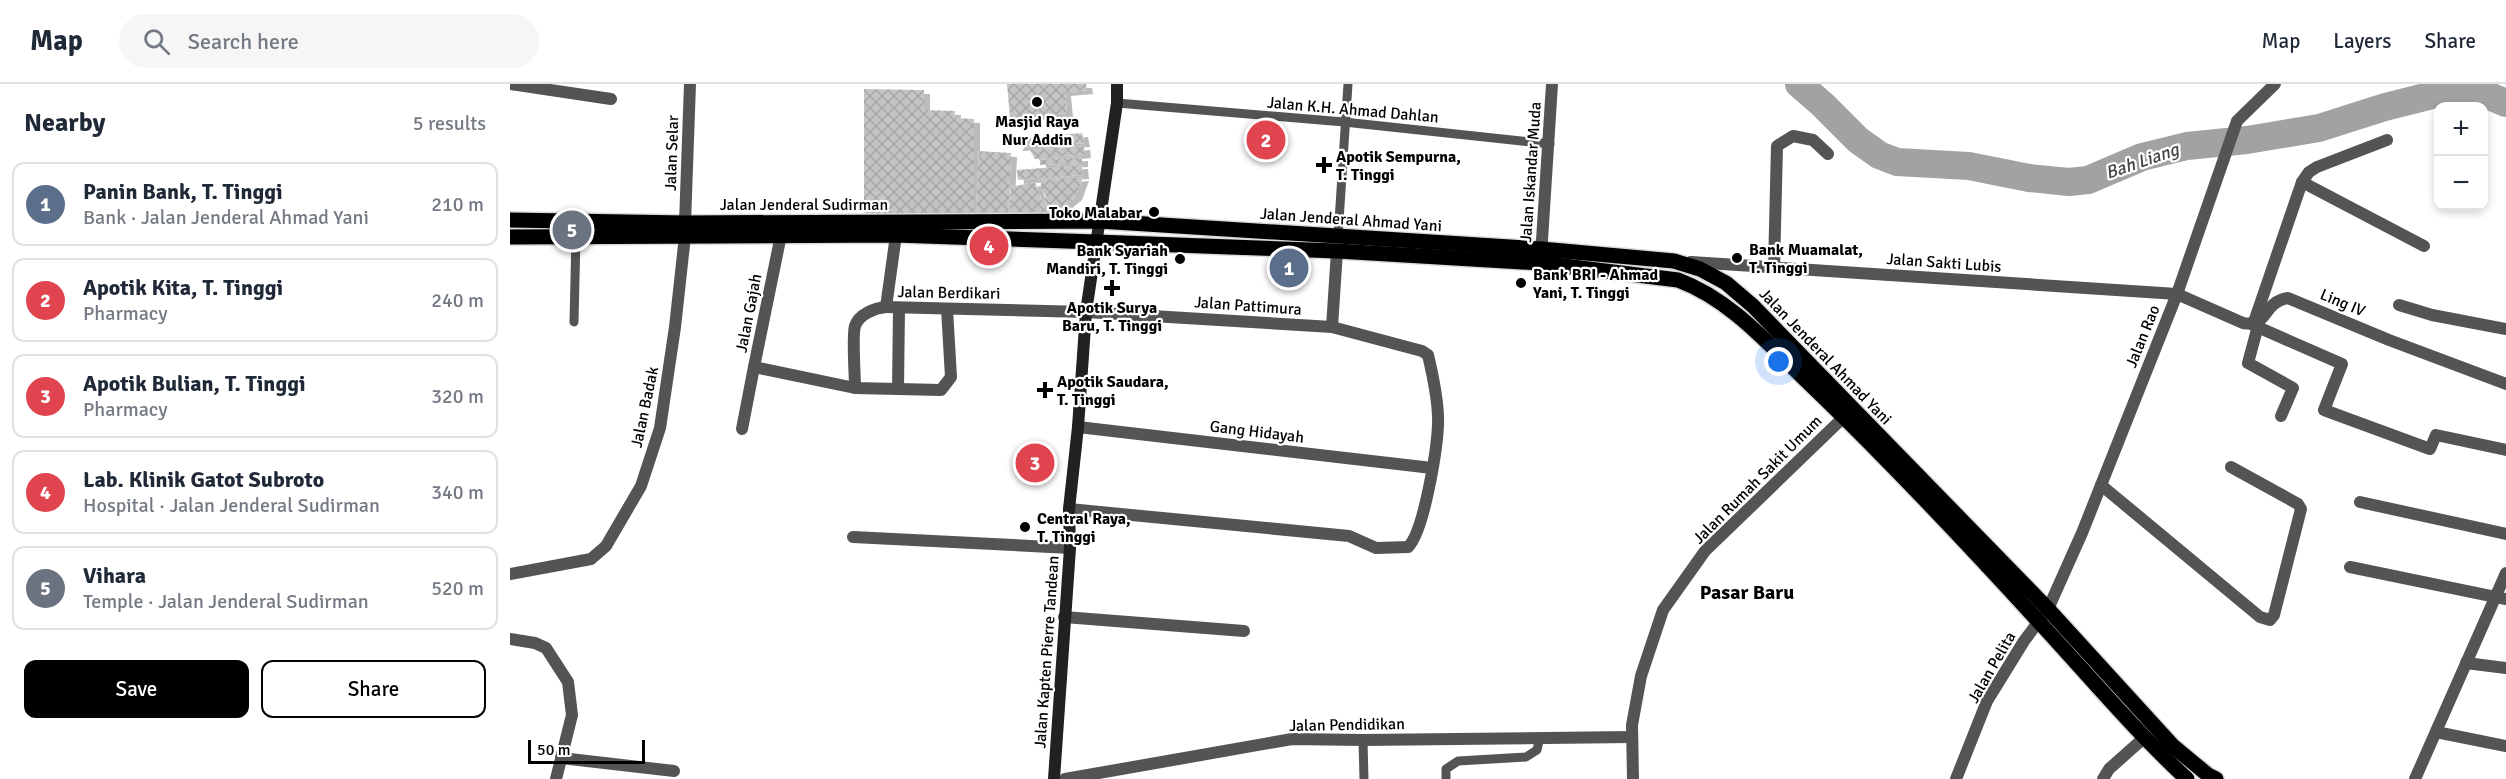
<!DOCTYPE html>
<meta charset="utf-8">
<style>
body{margin:0;font-family:Signika,sans-serif;background:#f6f6f7;color:#1f2937}
.controls{position:absolute;right:18px;top:18px;display:grid;overflow:hidden;border-radius:12px;box-shadow:0 3px 9px #0003}
.controls button{width:54px;height:54px;display:grid;place-items:center;padding:0;border:0;border-bottom:2px solid #e0e1e3;background:#fff;color:#1f2937;font:30px sans-serif}
.scale{position:absolute;left:18px;bottom:15px;width:117px;box-sizing:border-box;padding-left:6px;border:3px solid #000;border-top:0;font-size:16px;line-height:21px;white-space:nowrap;color:#000;-webkit-text-stroke:4px #fff;paint-order:stroke}
.you{position:absolute;left:1269px;top:278px;width:21px;height:21px;margin:-15px;border:4px solid #fff;border-radius:50%;background:#1a73e8;box-shadow:0 0 0 9px #1a73e833}
.badge{display:grid;place-items:center;width:39px;height:39px;border-radius:50%;background:#000;color:#fff;font-size:20px;font-weight:700}
.pin{position:absolute;translate:-50% -50%;border:3px solid #fff;box-shadow:0 2px 6px #0006}
.list{margin:0;padding:0;list-style:none}
h2{display:flex;justify-content:space-between;align-items:center;height:78px;margin:0;padding:0 24px;font-size:26px}
h2 small{font-size:20px;font-weight:400;color:#747a83}
.list li{display:grid;grid-template-columns:39px 1fr auto;gap:18px;align-items:center;box-sizing:border-box;height:84px;margin:0 12px 12px;padding:0 12px;border:2px solid #e0e1e3;border-radius:12px}
.list b{display:block;font-size:22px;white-space:nowrap}
.list p{margin:0;font-size:20px;white-space:nowrap;color:#747a83}
.list em{font-size:20px;font-style:normal;color:#747a83}
.actions{display:flex;gap:12px;padding:18px 24px}
.actions a{flex:1;padding:14px 0;border:2px solid #000;border-radius:12px;text-align:center;font-size:21px;color:#000}
.actions .main{background:#000;color:#fff}
.icon{flex:none;width:33px;height:33px;fill:none;stroke:currentColor;stroke-width:2;stroke-linecap:round;stroke-linejoin:round}
.map{position:relative;flex:none;width:1996px;height:695px;overflow:hidden}
header{display:flex;align-items:center;gap:36px;box-sizing:border-box;height:84px;padding:0 30px;background:#fff;border-bottom:2px solid #e0e1e3}
header strong{font-size:28px}
nav{display:flex;gap:33px;margin-inline-start:auto;font-size:21px}
.search{width:420px;height:54px;background:#f6f6f7;display:flex;align-items:center;gap:15px;box-sizing:border-box;padding:0 21px;border-radius:33px;color:#747a83;font-size:22px}
main{display:flex}
aside{flex:1;background:#fff}
.map>svg:first-child{display:block}
.lines{fill:none;stroke-linecap:round;stroke-linejoin:round}
.river{stroke:#a2a2a2;stroke-width:28}
.building{fill:url(#building-cross-hatch);filter:url(#shadow)}
.primary-casing{stroke:#dbdbdb;stroke-width:18}
.service{stroke:#545454;stroke-width:9}
.pedestrian{stroke:#545454;stroke-width:12}
.minor{stroke:#545454;stroke-width:12}
.tertiary{stroke:#545454;stroke-width:12}
.secondary{stroke:#212121;stroke-width:12}
.primary{stroke:#000;stroke-width:15}
.poi-dot{fill:#000;stroke:#fff;stroke-width:2}
.labels{text-anchor:middle;stroke-width:4.5;stroke-linejoin:round;paint-order:stroke}
.street-label{font-size:16px;fill:#000;stroke:#fff}
.poi-label{font-size:16px;font-weight:bold;fill:#000;stroke:#fff;text-anchor:start}
.water-label{font-size:18px;font-style:italic;fill:#434343;stroke:#fff}
.quarter-label{font-size:20px;font-weight:bold;fill:#000;stroke:#fff}
</style>
<header>
<strong>Map</strong>
<div class="search"><svg class="icon" aria-label="search" viewBox="0 0 24 24"><circle cx="10" cy="10" r="6"/><path d="M15 15l6 6"/></svg>Search here</div>
<nav><a>Map</a><a>Layers</a><a>Share</a></nav>
</header>
<main>
<aside>
<h2>Nearby<small>5 results</small></h2>
<ul class="list">
<li><span class="badge" style="background:#5c6f8a">1</span><div><b>Panin Bank, T. Tinggi</b><p>Bank · Jalan Jenderal Ahmad Yani</p></div><em>210 m</em></li>
<li><span class="badge" style="background:#e0444e">2</span><div><b>Apotik Kita, T. Tinggi</b><p>Pharmacy</p></div><em>240 m</em></li>
<li><span class="badge" style="background:#e0444e">3</span><div><b>Apotik Bulian, T. Tinggi</b><p>Pharmacy</p></div><em>320 m</em></li>
<li><span class="badge" style="background:#e0444e">4</span><div><b>Lab. Klinik Gatot Subroto</b><p>Hospital · Jalan Jenderal Sudirman</p></div><em>340 m</em></li>
<li><span class="badge" style="background:#6b7280">5</span><div><b>Vihara</b><p>Temple · Jalan Jenderal Sudirman</p></div><em>520 m</em></li>
</ul>
<div class="actions"><a class="main">Save</a><a>Share</a></div>
</aside>
<div class="map">
<svg width="1996" height="695" viewBox="0 0 1996 695">
<defs>
<pattern id="building-cross-hatch" width="8" height="8" patternUnits="userSpaceOnUse" patternTransform="scale(1.5)"><rect width="8" height="8" fill="#c4c4c4"/><path d="M0 0l8 8M0 8l8-8" fill="none" stroke="#a7a7a7"/></pattern>
<filter id="shadow"><feDropShadow dx="6" dy="4" stdDeviation="0" flood-color="#0004"/></filter>
</defs>
<rect width="100%" height="100%" fill="#fff"/>
<g class="lines">
<polyline class="river" points="1289,0 1313,21 1348,56 1369,71 1387,78 1459,82 1519,94 1559,98 1578,96 1632,73 1677,62 1737,56 1809,44 1875,23 1947,5 1970,8 1996,19"/>
</g>
<g class="building">
<polygon points="497,0 576,0 577,6 555,8 557,29 500,34"/>
<polygon points="354,5 414,6 414,26 445,27 444,34 464,35 464,131 354,129"/>
<polygon points="572,49 574,59 506,63 512,55"/>
<polygon points="574,62 575,70 525,75 520,66"/>
<polygon points="469,67 501,69 498,131 466,130"/>
<polygon points="572,73 572,79 530,81 530,76"/>
<polygon points="572,81 573,91 508,96 507,86"/>
<polygon points="573,93 566,112 543,131 534,118 536,112 530,104 532,96"/>
<polygon points="525,98 537,131 500,131 501,103"/>
</g>
<g class="lines">
<defs>
<g id="primary">
<polyline points="0,136 175,139 589,137 1031,165 1164,177 1190,185 1216,199 1243,222 1538,525 1663,662 1698,691 1706,695"/>
<path d="M 0,153 L 386,151 L 586,158 L 827,167 L 1030,179 L 1168,196 C 1222,216 1261,263 1302,302 C 1381,378 1457,459 1531,540 C 1579,592 1625,647 1677,695"/>
</g>
</defs>
<use href="#primary" class="primary-casing"/>
<g class="service">
<polyline points="607,19 834,38 1040,60"/>
<polyline points="828,152 838,0"/>
<polyline points="64,238 66,152"/>
<polyline points="853,656 854,695"/>
<polyline points="936,695 936,685 948,677 1016,673 1027,666 1030,653"/>
</g>
<g class="pedestrian">
<polyline points="1749,238 1738,279 1783,304 1771,332"/>
<polyline points="1743,241 1832,280 1814,326 1920,365 1926,351 1996,366"/>
<polyline points="1850,418 1996,450"/>
<polyline points="1840,483 1996,515"/>
<polyline points="1956,579 1996,584"/>
<polyline points="1926,648 1996,662"/>
</g>
<g class="minor">
<polyline points="0,0 101,15"/>
<polyline points="1792,98 1914,162"/>
<polyline points="175,139 180,0"/>
<polyline points="271,151 244,283 345,304"/>
<path d="M 386,151 L 376,223 L 576,228 L 822,243 L 912,267 L 918,271 C 923,292 929,320 928,341 C 927,365 914,448 898,463 L 866,464 L 839,452 L 559,425"/>
<path d="M 1181,178 L 1667,210 L 1733,239 C 1759,244 1752,218 1778,214 L 1879,256 L 1996,300"/>
<polyline points="1264,184 1267,62 1283,52 1303,56 1318,70"/>
<polyline points="1889,221 1922,231 1996,245"/>
<path d="M 376,223 C 365,224 349,230 345,242 C 342,251 345,292 345,304 L 431,306 L 441,293 L 437,225"/>
<polyline points="1744,238 1792,98 1799,88 1807,83 1877,56"/>
<polyline points="822,243 827,167"/>
<polyline points="388,305 389,224"/>
<polyline points="568,343 922,384"/>
<polyline points="232,345 244,283"/>
<polyline points="1591,401 1750,533 1760,536 1764,531 1791,425 1788,420 1721,383"/>
<polyline points="343,453 560,464"/>
<polyline points="0,490 81,475 96,462 131,402 150,344 165,243 175,152"/>
<polyline points="554,533 734,547"/>
<polyline points="0,555 25,559 36,564 58,598 62,631 46,695"/>
<polyline points="51,674 164,687"/>
<polyline points="555,695 782,655 853,656 1122,653"/>
<polyline points="1123,695 1122,641 1131,592 1153,526 1195,467 1339,328"/>
<polyline points="1446,695 1477,617 1514,557 1538,525 1572,449 1667,210 1727,37 1765,0"/>
<polyline points="1593,695 1599,685 1635,653"/>
<polyline points="1905,695 1996,489"/>
</g>
<polyline class="tertiary" points="1031,172 1042,0"/>
<polyline class="secondary" points="544,695 560,464 559,425 568,343 576,228 607,19 607,0"/>
<use href="#primary" class="primary"/>
</g>
<g class="poi-dot">
<circle cx="527" cy="18" r="6"/>
<path d="M811 72h6v6h6v6h-6v6h-6v-6h-6v-6h6z"/>
<circle cx="644" cy="128" r="6"/>
<circle cx="1227" cy="174" r="6"/>
<circle cx="670" cy="175" r="6"/>
<circle cx="1011" cy="199" r="6"/>
<path d="M599 195h6v6h6v6h-6v6h-6v-6h-6v-6h6z"/>
<path d="M532 297h6v6h6v6h-6v6h-6v-6h-6v-6h6z"/>
<circle cx="515" cy="443" r="6"/>
</g>
<g class="labels">
<g class="street-label">
<text transform="translate(843 25) rotate(5)" y="6">Jalan K.H. Ahmad Dahlan</text>
<text transform="translate(161 69) rotate(-88)" y="6">Jalan Selar</text>
<text transform="translate(1020 88) rotate(-86)" y="6">Jalan Iskandar Muda</text>
<text x="294" y="126">Jalan Jenderal Sudirman</text>
<text transform="translate(841 135) rotate(4)" y="6">Jalan Jenderal Ahmad Yani</text>
<text transform="translate(1434 178) rotate(4)" y="6">Jalan Sakti Lubis</text>
<text transform="translate(439 208) rotate(1)" y="6">Jalan Berdikari</text>
<text transform="translate(1833 218) rotate(23)" y="6">Ling IV</text>
<text transform="translate(738 221) rotate(4)" y="6">Jalan Pattimura</text>
<text transform="translate(238 229) rotate(-79)" y="6">Jalan Gajah</text>
<text transform="translate(1632 252) rotate(-68)" y="6">Jalan Rao</text>
<text transform="translate(1316 272) rotate(46)" y="6">Jalan Jenderal Ahmad Yani</text>
<text transform="translate(134 323) rotate(-78)" y="6">Jalan Badak</text>
<text transform="translate(747 347) rotate(7)" y="6">Gang Hidayah</text>
<text transform="translate(1247 395) rotate(-45)" y="6">Jalan Rumah Sakit Umum</text>
<text transform="translate(536 568) rotate(-86)" y="6">Jalan Kapten Pierre Tandean</text>
<text transform="translate(1481 583) rotate(-60)" y="6">Jalan Pelita</text>
<text transform="translate(837 640) rotate(-1)" y="6">Jalan Pendidikan</text>
</g>
<g class="poi-label">
<text x="527" y="43" text-anchor="middle">Masjid Raya<tspan x="527" dy="18">Nur Addin</tspan></text>
<text x="826" y="78">Apotik Sempurna,<tspan x="826" dy="18">T. Tinggi</tspan></text>
<text x="632" y="134" text-anchor="end">Toko Malabar</text>
<text x="1239" y="171">Bank Muamalat,<tspan x="1239" dy="18">T. Tinggi</tspan></text>
<text x="658" y="172" text-anchor="end">Bank Syariah<tspan x="658" dy="18">Mandiri, T. Tinggi</tspan></text>
<text x="1023" y="196">Bank BRI - Ahmad<tspan x="1023" dy="18">Yani, T. Tinggi</tspan></text>
<text x="602" y="229" text-anchor="middle">Apotik Surya<tspan x="602" dy="18">Baru, T. Tinggi</tspan></text>
<text x="547" y="303">Apotik Saudara,<tspan x="547" dy="18">T. Tinggi</tspan></text>
<text x="527" y="440">Central Raya,<tspan x="527" dy="18">T. Tinggi</tspan></text>
</g>
<g class="water-label">
<text transform="translate(1632 77) rotate(-19)" y="6">Bah Liang</text>
</g>
<g class="quarter-label">
<text x="1237" y="515">Pasar Baru</text>
</g>
</g>
</svg>
<div class="controls">
<button>+</button>
<button>−</button>
</div>
<div class="scale">50 m</div>
<div class="you"></div>
<div class="pin badge" style="left:779px;top:184px;background:#5c6f8a">1</div>
<div class="pin badge" style="left:756px;top:56px;background:#e0444e">2</div>
<div class="pin badge" style="left:525px;top:379px;background:#e0444e">3</div>
<div class="pin badge" style="left:479px;top:162px;background:#e0444e">4</div>
<div class="pin badge" style="left:62px;top:146px;background:#6b7280">5</div>
</div>
</main>
